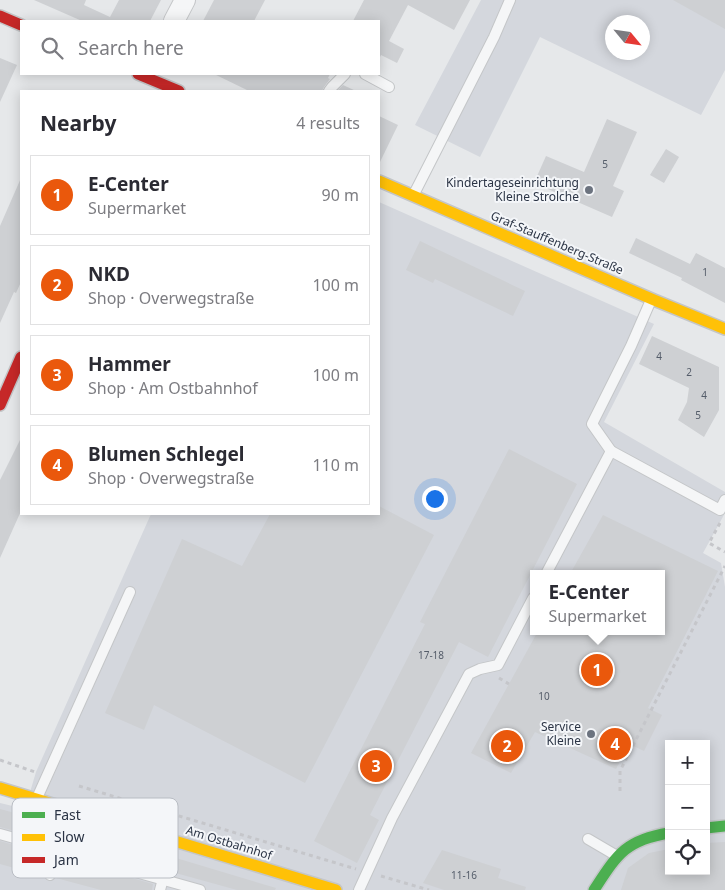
<!DOCTYPE html>
<meta charset="utf-8">
<style>
body{margin:0;font-family:"Noto Sans",sans-serif;background:#f7f7f7;color:#2b2b33}
.controls{position:absolute;right:15px;bottom:15px;display:grid;overflow:hidden;border-radius:0px;box-shadow:0 2px 12px #0003}
.controls button{width:45px;height:45px;display:grid;place-items:center;padding:0;border:0;border-bottom:1px solid #e1e1e2;background:#fff;color:#2b2b33;font:25px sans-serif}
.compass{position:absolute;left:605px;top:15px;width:45px;height:45px;border-radius:50%;background:#fff;box-shadow:0 2px 12px #0003;rotate:119deg}
.you{position:absolute;left:434px;top:498px;width:18px;height:18px;margin:-12px;border:4px solid #fff;border-radius:50%;background:#1a73e8;box-shadow:0 0 0 8px #1a73e833}
.badge{display:grid;place-items:center;width:32px;height:32px;border-radius:50%;background:#ea580c;color:#fff;font-size:16px;font-weight:700}
.pin{position:absolute;translate:-50% -50%;border:2px solid #fff;box-shadow:0 1px 5px #0006}
.popup{position:absolute;left:530px;top:570px;width:135px;height:65px;box-sizing:border-box;display:grid;place-content:center;border-radius:0px;background:#fff;filter:drop-shadow(0 1px 4px #0005);font-size:16px;white-space:nowrap;color:#7c7c81}
.popup b{font-size:19px;color:#2b2b33}
.popup::after{content:'';position:absolute;left:50%;top:100%;margin-left:-10px;border:10px solid transparent;border-top-color:#fff}
.list{margin:0;padding:0;list-style:none}
h2{display:flex;justify-content:space-between;align-items:center;height:65px;margin:0;padding:0 20px;font-size:21px}
h2 small{font-size:16px;font-weight:400;color:#7c7c81}
.list li{display:grid;grid-template-columns:32px 1fr auto;gap:15px;align-items:center;box-sizing:border-box;height:80px;margin:0 10px 10px;padding:0 10px;border:1px solid #e1e1e2;border-radius:0px}
.list b{display:block;font-size:19px;white-space:nowrap}
.list p{margin:0;font-size:16px;white-space:nowrap;color:#7c7c81}
.list em{font-size:16px;font-style:normal;color:#7c7c81}
.icon{flex:none;width:28px;height:28px;fill:none;stroke:currentColor;stroke-width:2;stroke-linecap:round;stroke-linejoin:round}
.map{position:relative;flex:none;width:725px;height:890px;overflow:hidden}
.search{position:absolute;background:#fff;box-shadow:0 2px 12px #0003;left:20px;top:20px;width:360px;height:55px;display:flex;align-items:center;gap:12px;box-sizing:border-box;padding:0 18px;border-radius:0px;color:#7c7c81;font-size:19px}
.panel{position:absolute;background:#fff;box-shadow:0 2px 12px #0003;left:20px;top:90px;width:360px;height:425px;border-radius:0px}
.map>svg:first-child{display:block}
.built{fill:#d4d7dd;fill-rule:evenodd}
.building{fill:#ced0d3}
.lines{fill:none;stroke-linecap:round;stroke-linejoin:round}
.lane-casing{stroke:#c4c6c8;stroke-width:12}
.street-casing{stroke:#c4c6c8;stroke-width:22}
.fast-casing{stroke:#c4c6c8;stroke-width:14}
.slow-casing{stroke:#c4c6c8;stroke-width:14}
.jam-casing{stroke:#c4c6c8;stroke-width:14}
.path{stroke:#c5c6ca;stroke-width:3;stroke-dasharray:4 4;stroke-linecap:butt}
.lane{stroke:#f5f6f7;stroke-width:10}
.street{stroke:#f5f6f7;stroke-width:20}
.fast{stroke:#4caf50;stroke-width:11}
.slow{stroke:#ffc107;stroke-width:11}
.jam{stroke:#c62828;stroke-width:11}
.poi-dot{fill:#6c737f;stroke:#f4f6f9;stroke-width:2}
.labels{text-anchor:middle;stroke-width:4;stroke-linejoin:round;paint-order:stroke}
.number-label{font-size:10px;fill:#545c69}
.poi-label{font-size:12px;fill:#2b3445;stroke:#f4f6f9;text-anchor:end}
.street-label{font-size:12px;fill:#2b3445;stroke:#f4f6f9}
.key{fill:#f4f6f9;stroke:#b8bcc3;stroke-width:1}
.key-label{font-size:14px;fill:#2b3445}
</style>
<div class="map">
<svg width="725" height="890" viewBox="0 0 725 890">
<rect width="100%" height="100%" fill="#e6e8ea"/>
<g class="built">
<path d="M 481,0 L 725,0 L 725,70 L 701,115 L 540,37 L 480,157 L 415,125 ZM 612,22 L 642,22 L 642,52 L 612,52 Z"/>
<path d="M 379,202 L 654,324 L 604,422 L 725,492 L 725,513 L 703,553 L 721,563 L 725,587 L 725,890 L 0,890 L 0,803 L 25,809 L 36,772 L 151,514 L 379,514 ZM 533,574 L 661,574 L 661,631 L 533,631 ZM 669,744 L 706,744 L 706,871 L 669,871 Z"/>
</g>
<g class="building">
<polygon points="34,0 86,0 84,5 110,17 119,0 161,0 150,21 82,21"/>
<polygon points="214,0 265,0 254,21 203,21"/>
<polygon points="364,0 470,0 454,30 408,5 389,41 404,49 397,63 381,55 379,59 379,21 353,21"/>
<polygon points="673,0 725,0 725,29"/>
<polygon points="0,58 17,65 0,102"/>
<polygon points="214,74 330,74 328,78 330,79 324,87 322,91 249,91"/>
<polygon points="343,85 356,91 337,91"/>
<polygon points="379,116 398,125 379,164"/>
<polygon points="607,119 637,132 613,186 624,191 612,217 534,183 546,156 584,172"/>
<polygon points="666,149 679,157 664,183 650,175"/>
<polygon points="21,178 21,282 16,293 14,292 0,323 0,226"/>
<polygon points="636,238 690,264 696,253 725,268 725,303 681,280 682,278 629,253"/>
<polygon points="420,241 525,291 513,316 435,279 433,283 406,270"/>
<polygon points="652,336 719,367 719,410 704,437 678,420 687,402 689,388 639,364"/>
<polygon points="21,438 21,511 0,558 0,480"/>
<polygon points="509,449 577,484 488,657 459,642 370,815 379,820 357,863 314,841 425,624 420,622"/>
<polygon points="379,506 434,535 305,783 154,705 144,730 105,713 182,539 242,566 270,514 379,514"/>
<polygon points="603,515 718,571 648,708 662,715 644,751 629,744 616,769 535,732 511,773 471,753 538,631 661,631 661,574 570,574"/>
<polygon points="0,809 56,824 52,841 0,827"/>
<polygon points="69,829 162,855 159,868 157,871 65,845"/>
<polygon points="0,841 48,855 43,876 0,864"/>
<polygon points="725,842 725,890 621,890 628,868 649,853 669,849 669,871 706,871 706,843"/>
<polygon points="442,850 501,869 498,878 526,887 525,890 444,890 423,883"/>
<polygon points="61,858 153,884 152,890 101,890 56,878"/>
<polygon points="176,858 276,888 275,890 237,890 172,872"/>
</g>
<g class="lines">
<defs>
<g id="lane">
<polyline points="365,74 389,87"/>
<polyline points="329,91 332,87 345,74"/>
<polyline points="414,194 494,37 510,0"/>
<polyline points="611,451 720,510 725,500"/>
<polyline points="546,574 611,451 592,424 631,346 651,300"/>
<polyline points="37,798 130,592"/>
<polyline points="0,834 200,890"/>
<polyline points="588,839 617,856"/>
<polyline points="50,875 67,810"/>
<polyline points="160,890 173,841"/>
<polyline points="359,890 392,818 469,674 480,669 498,665 533,598"/>
</g>
<polyline id="street" points="174,21 185,0"/>
<g id="fast">
<polyline points="706,828 725,826"/>
<path d="M 594,890 C 617,855 625,840 669,833"/>
</g>
<g id="slow">
<polyline points="379,181 654,300 725,329"/>
<polyline points="0,788 336,890"/>
</g>
<g id="jam">
<polyline points="0,16 21,25"/>
<polyline points="138,74 179,91"/>
<polyline points="0,405 21,357"/>
</g>
</defs>
<use href="#lane" class="lane-casing"/>
<use href="#street" class="street-casing"/>
<use href="#fast" class="fast-casing"/>
<use href="#slow" class="slow-casing"/>
<use href="#jam" class="jam-casing"/>
<g class="path">
<polyline points="720,523 709,543 725,552"/>
<polyline points="499,678 509,684"/>
<polyline points="0,760 35,772"/>
<polyline points="79,786 356,869"/>
<polyline points="620,791 620,771 725,566"/>
<polyline points="381,876 429,890"/>
</g>
<use href="#lane" class="lane"/>
<use href="#street" class="street"/>
<use href="#fast" class="fast"/>
<use href="#slow" class="slow"/>
<use href="#jam" class="jam"/>
</g>
<g class="poi-dot">
<circle cx="589" cy="190" r="5"/>
<circle cx="591" cy="734" r="5"/>
</g>
<g class="labels">
<g class="number-label">
<text x="605" y="168">5</text>
<text x="705" y="276">1</text>
<text x="659" y="360">4</text>
<text x="689" y="376">2</text>
<text x="704" y="399">4</text>
<text x="698" y="419">5</text>
<text x="431" y="659">17-18</text>
<text x="544" y="700">10</text>
<text x="464" y="879">11-16</text>
</g>
<g class="poi-label">
<text x="579" y="187">Kindertageseinrichtung<tspan x="579" dy="14">Kleine Strolche</tspan></text>
<text x="581" y="731">Service<tspan x="581" dy="14">Kleine</tspan></text>
</g>
<g class="street-label">
<text transform="translate(557 243) rotate(23)" y="4">Graf-Stauffenberg-Straße</text>
<text transform="translate(229 843) rotate(17)" y="4">Am Ostbahnhof</text>
</g>
</g>
<rect x="12" y="798" width="166" height="80" rx="8" class="key"/>
<rect x="22" y="812" width="23" height="6" fill="#4caf50"/>
<rect x="22" y="834" width="23" height="7" fill="#ffc107"/>
<rect x="22" y="857" width="23" height="6" fill="#c62828"/>
<g class="key-label">
<text x="54" y="820">Fast</text>
<text x="54" y="842">Slow</text>
<text x="54" y="865">Jam</text>
</g>
</svg>
<div class="controls">
<button>+</button>
<button>−</button>
<button><svg class="icon" aria-label="locate" viewBox="0 0 24 24"><circle cx="12" cy="12" r="6"/><path d="M12 2v4M12 18v4M2 12h4M18 12h4"/></svg></button>
</div>
<svg class="compass" viewBox="-18 -18 36 36"><path d="M0-13l5 13h-10z" fill="#e53935"/><path d="M0 13l5-13h-10z" fill="#7c7c81"/></svg>
<div class="you"></div>
<div class="pin badge" style="left:597px;top:670px">1</div>
<div class="popup"><b>E-Center</b>Supermarket</div>
<div class="pin badge" style="left:507px;top:746px">2</div>
<div class="pin badge" style="left:376px;top:766px">3</div>
<div class="pin badge" style="left:615px;top:744px">4</div>
<div class="search"><svg class="icon" aria-label="search" viewBox="0 0 24 24"><circle cx="10" cy="10" r="6"/><path d="M15 15l6 6"/></svg>Search here</div>
<section class="panel">
<h2>Nearby<small>4 results</small></h2>
<ul class="list">
<li><span class="badge">1</span><div><b>E-Center</b><p>Supermarket</p></div><em>90 m</em></li>
<li><span class="badge">2</span><div><b>NKD</b><p>Shop · Overwegstraße</p></div><em>100 m</em></li>
<li><span class="badge">3</span><div><b>Hammer</b><p>Shop · Am Ostbahnhof</p></div><em>100 m</em></li>
<li><span class="badge">4</span><div><b>Blumen Schlegel</b><p>Shop · Overwegstraße</p></div><em>110 m</em></li>
</ul>
</section>
</div>
